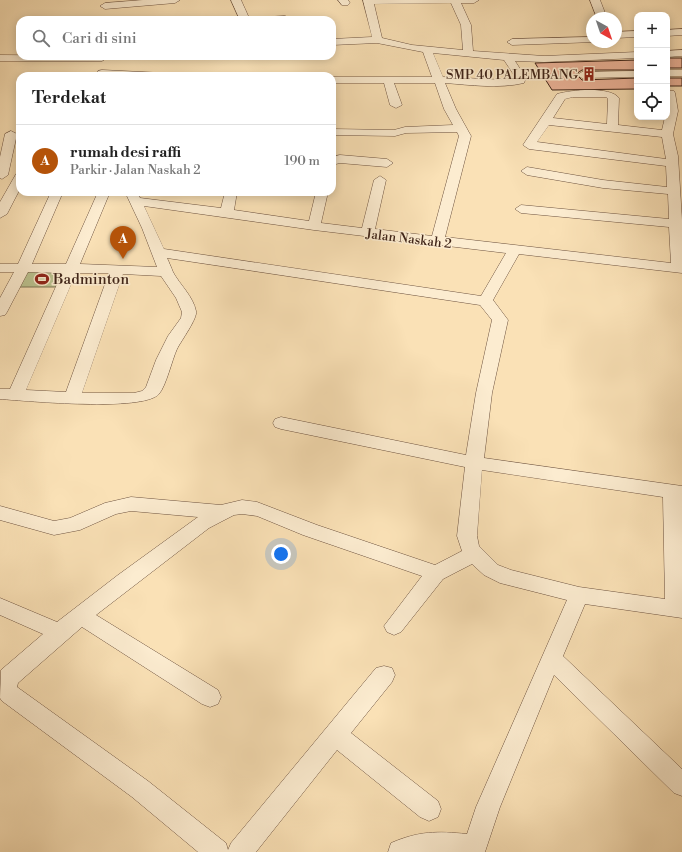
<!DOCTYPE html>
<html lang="id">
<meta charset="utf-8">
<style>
body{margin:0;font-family:"Libre Bodoni",serif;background:#f6f6f6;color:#222}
.controls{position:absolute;right:12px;top:12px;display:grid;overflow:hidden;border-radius:8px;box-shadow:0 2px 10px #0003}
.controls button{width:36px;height:36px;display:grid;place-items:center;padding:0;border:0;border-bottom:1px solid #e0e0e0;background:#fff;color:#222;font:20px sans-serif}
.compass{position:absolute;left:586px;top:12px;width:36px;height:36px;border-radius:50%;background:#fff;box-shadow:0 2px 10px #0003;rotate:140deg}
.you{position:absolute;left:281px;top:554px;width:14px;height:14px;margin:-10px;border:3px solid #fff;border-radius:50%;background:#1a73e8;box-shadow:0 0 0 6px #1a73e833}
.badge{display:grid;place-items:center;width:26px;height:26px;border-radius:50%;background:#b45309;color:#fff;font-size:13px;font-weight:700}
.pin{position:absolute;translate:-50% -33px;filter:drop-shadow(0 1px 2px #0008)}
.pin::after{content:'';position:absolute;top:21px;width:14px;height:12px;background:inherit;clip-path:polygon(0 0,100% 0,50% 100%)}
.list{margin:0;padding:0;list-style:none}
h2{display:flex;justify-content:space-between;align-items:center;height:52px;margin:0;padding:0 16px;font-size:17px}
h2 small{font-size:13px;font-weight:400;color:#767676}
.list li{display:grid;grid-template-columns:26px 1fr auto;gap:12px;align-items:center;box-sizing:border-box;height:72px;padding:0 16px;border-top:1px solid #e0e0e0}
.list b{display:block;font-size:15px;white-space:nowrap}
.list p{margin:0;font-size:13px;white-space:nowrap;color:#767676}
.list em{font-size:13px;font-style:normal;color:#767676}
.icon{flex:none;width:22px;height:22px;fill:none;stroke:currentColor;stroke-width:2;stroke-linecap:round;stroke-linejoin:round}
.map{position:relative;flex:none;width:682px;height:852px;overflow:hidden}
.search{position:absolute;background:#fff;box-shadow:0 2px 10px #0003;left:16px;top:16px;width:320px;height:44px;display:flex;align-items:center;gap:10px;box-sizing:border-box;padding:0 14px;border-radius:12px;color:#767676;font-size:15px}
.panel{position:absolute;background:#fff;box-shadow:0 2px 10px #0003;left:16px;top:72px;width:320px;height:124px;border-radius:12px}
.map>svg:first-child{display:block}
.green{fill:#bbc390;stroke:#7d7454}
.building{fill:#edb499;stroke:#3f2418}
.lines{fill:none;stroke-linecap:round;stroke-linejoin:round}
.street-casing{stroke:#6e5340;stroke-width:1}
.street{fill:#fcecd0;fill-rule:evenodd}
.labels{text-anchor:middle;stroke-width:3;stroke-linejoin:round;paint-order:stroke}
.far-poi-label{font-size:13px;fill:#3f2418;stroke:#fcecd0;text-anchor:end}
.far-street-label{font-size:13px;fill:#3f2418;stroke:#fcecd0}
.poi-label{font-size:15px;fill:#3f2418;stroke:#fcecd0;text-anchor:start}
</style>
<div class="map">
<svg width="682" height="852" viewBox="0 0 682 852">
<rect width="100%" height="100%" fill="#fae1b6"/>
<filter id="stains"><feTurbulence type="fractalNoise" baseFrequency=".005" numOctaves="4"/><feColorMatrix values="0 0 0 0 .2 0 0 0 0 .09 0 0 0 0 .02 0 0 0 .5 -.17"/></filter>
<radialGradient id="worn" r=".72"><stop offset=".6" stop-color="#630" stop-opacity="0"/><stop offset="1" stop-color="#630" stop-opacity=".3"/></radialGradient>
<polygon class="green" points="26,271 65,272 59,287 19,287"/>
<g class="building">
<rect x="667" y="58" width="15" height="10"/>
<polygon points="637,60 637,70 582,70 576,74 582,80 637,78 637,89 552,90 535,63"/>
<rect x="667" y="78" width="15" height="8"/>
</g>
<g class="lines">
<defs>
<g id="street">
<polygon points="143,0 180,0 175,3 105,9 100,6 105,3"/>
<polygon points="231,0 241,0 250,20 240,20"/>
<polygon points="338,0 348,0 350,3 348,5 342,5"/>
<path d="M 363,0 L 479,0 L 474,3 L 461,3 L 471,25 L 473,51 L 544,56 L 637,52 L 637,58 L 544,62 L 515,61 L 526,78 L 524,83 C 499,89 471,85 445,83 L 456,109 L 471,136 L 445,237 L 671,263 L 669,227 L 521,213 L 515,209 L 521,205 L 669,219 L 668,194 L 603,188 L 527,175 L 521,171 L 527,167 L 603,180 L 667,187 L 666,166 L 529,149 L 523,145 L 557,94 C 571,90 610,86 619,98 L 618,125 L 662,130 L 665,117 L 667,117 L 667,91 L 674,91 L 675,93 L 678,111 L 673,134 L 678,156 L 682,220 L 682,273 L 519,254 L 493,300 L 508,320 L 492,393 L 484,458 L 682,486 L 682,618 L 585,604 L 563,656 L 682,769 L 682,796 L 674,793 L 554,675 L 500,807 L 485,852 L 388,852 L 391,843 C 419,831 437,831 467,834 L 476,807 L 567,600 L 500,583 L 484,575 L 472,564 L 443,579 L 401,632 L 394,635 L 387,632 L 384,626 L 422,576 L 303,535 L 257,516 L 242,514 L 234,515 L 209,528 L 96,615 L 218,690 L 221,697 L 218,704 L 210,707 L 202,704 L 82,627 L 18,683 L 17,687 L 148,781 L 226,843 L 228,850 L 231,843 L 376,668 L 384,666 L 392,668 L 395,675 L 392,682 L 351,733 L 438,801 L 441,809 L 438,817 L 429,821 L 420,817 L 337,750 L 256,852 L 198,852 L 132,797 L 2,701 L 0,698 L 1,670 L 43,634 L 0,615 L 0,598 L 57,622 L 118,575 L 198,517 L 131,511 L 116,514 L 80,530 L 54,535 L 0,520 L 0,506 L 54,521 L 70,518 L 105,503 L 131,497 L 221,505 L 242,500 L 257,502 L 317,525 L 435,565 L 462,551 L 457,536 L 465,467 L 281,429 L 275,427 L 273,423 L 275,419 L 281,417 L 466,455 L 476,393 L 492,320 L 480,305 L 167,258 C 169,262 171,267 173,272 C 180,285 193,296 196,311 C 198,318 181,341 177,349 C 172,360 166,386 159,394 C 143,412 28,401 0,399 L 0,389 L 10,389 L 62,273 L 28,272 L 7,312 L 5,315 L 0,316 L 0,298 L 14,272 L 0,272 L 0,264 L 18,264 L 51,192 L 63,192 L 32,264 L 66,264 L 98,192 L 110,192 L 80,264 L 157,267 L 142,228 L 126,194 L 127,192 L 137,192 L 140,198 L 221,208 L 225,192 L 237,192 L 234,210 L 309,221 L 316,192 L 328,192 L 321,223 L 362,228 L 374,180 L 380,176 L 386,180 L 375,229 L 432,236 L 459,136 L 457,132 L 406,133 L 395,136 L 332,135 L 332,129 L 394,130 L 405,127 L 453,125 L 444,109 L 435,83 L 394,83 L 402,105 L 396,108 L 390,105 L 384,83 L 332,83 L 332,77 L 432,77 L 423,52 L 377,43 L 332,45 L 332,39 L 372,37 ZM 451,3 L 461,25 L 463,50 L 412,45 L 382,38 L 374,4 ZM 433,53 L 504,60 L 516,78 L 507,80 L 443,77 ZM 573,97 L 606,97 L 608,99 L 607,124 L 553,118 L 565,99 ZM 549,125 L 662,137 L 666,159 L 537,142 ZM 144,206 L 314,230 L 506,253 L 481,296 L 164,249 ZM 76,273 L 109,273 L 66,392 L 26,390 ZM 123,274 L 161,276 L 176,298 L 182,312 L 181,318 L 168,336 L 156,360 L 146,387 L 142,391 L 134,393 L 82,393 ZM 482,470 L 663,497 L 665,599 L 579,587 L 511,570 L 498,565 L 479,546 L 477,536 Z"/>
<polygon points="590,0 600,0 607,18 597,18"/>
<polygon points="285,16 288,17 289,20 265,20 270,17"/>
<polygon points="682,29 682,35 667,36 667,30"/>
<polygon points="637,31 637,37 616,38 616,32"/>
<polygon points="592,37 592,42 595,42 512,45 507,42 512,39"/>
<polygon points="682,50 682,56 667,57 667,51"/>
<polygon points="0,55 106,56 107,58 102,61 0,61"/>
<polygon points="102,70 163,73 168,76 98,75 97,73 98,71"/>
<rect x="667" y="70" width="15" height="6"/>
<polygon points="637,71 637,77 582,78 577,75 582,72"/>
<polygon points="11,131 17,134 8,175 2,179 0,178 0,157 5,134"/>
<polygon points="340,155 387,159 393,163 387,167 340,163 332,165 332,157"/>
<polygon points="20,173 20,189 7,214 0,218 0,202 16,174"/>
</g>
</defs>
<use href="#street" class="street-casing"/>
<use href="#street" class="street"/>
</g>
<defs>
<symbol id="building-bare" viewBox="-9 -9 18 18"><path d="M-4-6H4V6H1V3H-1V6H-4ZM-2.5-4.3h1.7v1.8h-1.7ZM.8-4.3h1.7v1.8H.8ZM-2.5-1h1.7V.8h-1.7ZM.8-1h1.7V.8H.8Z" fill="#8f2418" stroke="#fcecd0" stroke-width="2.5" paint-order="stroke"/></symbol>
<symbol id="stadium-bare" viewBox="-9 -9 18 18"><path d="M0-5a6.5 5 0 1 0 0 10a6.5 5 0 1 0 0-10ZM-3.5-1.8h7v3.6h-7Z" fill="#8f2418" stroke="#fcecd0" stroke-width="2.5" paint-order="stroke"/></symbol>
</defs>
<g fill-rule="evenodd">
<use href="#building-bare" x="579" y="64" width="20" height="20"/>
<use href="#stadium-bare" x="32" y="269" width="20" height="20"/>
</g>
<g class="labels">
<g class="far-poi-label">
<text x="578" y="79">SMP 40 PALEMBANG</text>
</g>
<g class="far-street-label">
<text transform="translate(409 238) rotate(7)" y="5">Jalan Naskah 2</text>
</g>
<g class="poi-label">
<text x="53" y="284">Badminton</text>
</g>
</g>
<rect width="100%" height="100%" filter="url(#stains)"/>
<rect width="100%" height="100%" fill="url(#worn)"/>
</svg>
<div class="controls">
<button>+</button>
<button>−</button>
<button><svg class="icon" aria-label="locate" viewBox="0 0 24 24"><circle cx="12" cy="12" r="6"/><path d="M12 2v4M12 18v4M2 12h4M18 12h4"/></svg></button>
</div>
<svg class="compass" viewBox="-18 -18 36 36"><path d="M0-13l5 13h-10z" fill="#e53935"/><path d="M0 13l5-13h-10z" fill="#767676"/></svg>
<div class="you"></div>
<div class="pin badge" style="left:123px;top:259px">A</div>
<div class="search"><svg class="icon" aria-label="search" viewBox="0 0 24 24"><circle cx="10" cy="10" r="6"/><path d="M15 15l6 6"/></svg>Cari di sini</div>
<section class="panel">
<h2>Terdekat<small></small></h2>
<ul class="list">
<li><span class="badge">A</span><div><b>rumah desi raffi</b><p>Parkir · Jalan Naskah 2</p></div><em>190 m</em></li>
</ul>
</section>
</div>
